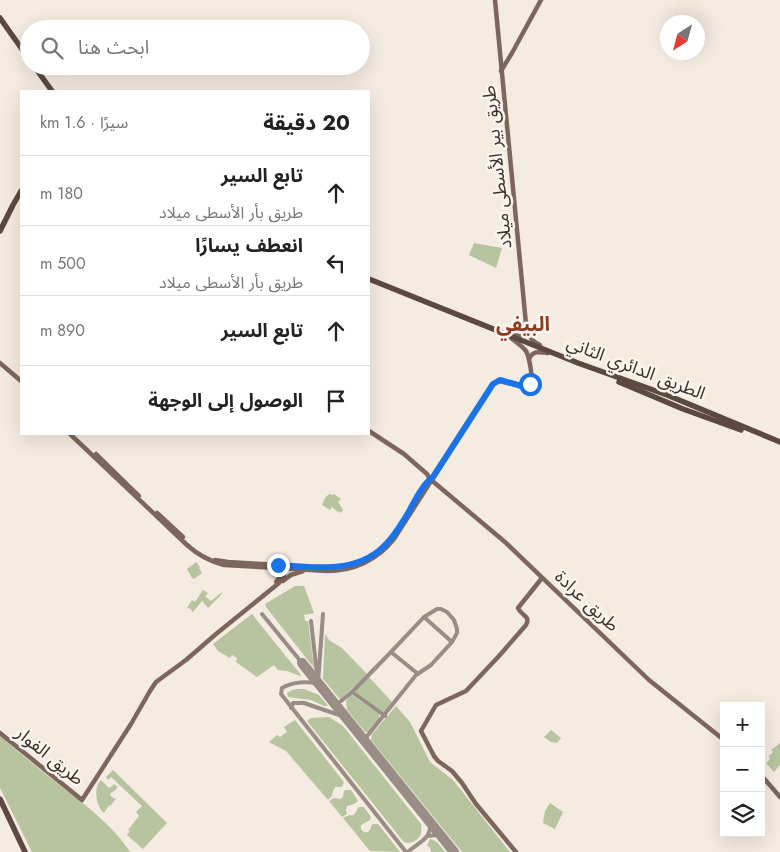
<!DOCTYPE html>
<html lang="ar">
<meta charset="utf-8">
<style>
body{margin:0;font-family:Jost,"Noto Sans Arabic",sans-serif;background:#f6f6f6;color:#222;direction:rtl}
.controls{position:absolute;right:15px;bottom:15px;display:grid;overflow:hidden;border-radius:0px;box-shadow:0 5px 20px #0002}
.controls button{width:45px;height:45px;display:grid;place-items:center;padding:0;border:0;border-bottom:1px solid #e0e0e0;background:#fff;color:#222;font:25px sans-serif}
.compass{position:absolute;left:660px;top:15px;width:45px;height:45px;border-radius:50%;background:#fff;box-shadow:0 5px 20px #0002;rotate:216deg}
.stop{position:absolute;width:15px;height:15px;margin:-11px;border:4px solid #1a73e8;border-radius:50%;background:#fff}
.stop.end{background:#1a73e8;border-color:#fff;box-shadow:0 1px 5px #0008}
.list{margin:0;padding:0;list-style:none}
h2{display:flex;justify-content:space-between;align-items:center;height:65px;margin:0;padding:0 20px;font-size:21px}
h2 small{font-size:16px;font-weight:400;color:#767676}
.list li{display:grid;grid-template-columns:32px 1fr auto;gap:15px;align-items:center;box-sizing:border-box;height:70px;padding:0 20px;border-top:1px solid #e0e0e0}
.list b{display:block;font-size:19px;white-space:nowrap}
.list p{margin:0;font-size:16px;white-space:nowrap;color:#767676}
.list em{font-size:16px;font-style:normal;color:#767676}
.icon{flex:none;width:28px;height:28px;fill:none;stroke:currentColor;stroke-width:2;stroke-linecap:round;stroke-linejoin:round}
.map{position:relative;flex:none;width:780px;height:852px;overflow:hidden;direction:ltr}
.search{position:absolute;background:#fff;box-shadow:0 5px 20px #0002;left:20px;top:20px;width:350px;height:55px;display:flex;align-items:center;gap:12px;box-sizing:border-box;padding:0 18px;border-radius:28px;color:#767676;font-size:19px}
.panel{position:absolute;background:#fff;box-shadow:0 5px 20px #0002;left:20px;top:90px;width:350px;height:345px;border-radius:0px;direction:rtl}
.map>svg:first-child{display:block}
.green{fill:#b8c4a0}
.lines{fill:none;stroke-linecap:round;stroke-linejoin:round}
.taxiway{stroke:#988e86;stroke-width:4}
.runway{stroke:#988e86;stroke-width:10}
.major{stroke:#7d675c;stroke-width:4.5}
.highway{stroke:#5c4a42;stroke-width:5.5}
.route{stroke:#1a73e8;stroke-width:6}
.labels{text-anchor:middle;stroke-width:5;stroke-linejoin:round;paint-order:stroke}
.street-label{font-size:18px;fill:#3b302b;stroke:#fbf5ee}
.quarter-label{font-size:20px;font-weight:bold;fill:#8c3b22;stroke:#fbf5ee}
</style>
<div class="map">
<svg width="780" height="852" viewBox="0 0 780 852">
<rect width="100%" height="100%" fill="#f4ebe1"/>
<g class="green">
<polygon points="474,243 502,248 496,268 469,255"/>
<polygon points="329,494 332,495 334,494 341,499 338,502 343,510 341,513 339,511 338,512 332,507 330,510 322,505 325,498"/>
<polygon points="196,562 200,567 199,568 202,573 194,579 192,578 187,569"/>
<polygon points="295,586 304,586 314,613 304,615 305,621 308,621 314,668 266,607 265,604"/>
<polygon points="203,590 208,593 205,597 206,597 211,601 221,593 222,594 208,608 202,601 193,612 191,610 191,609 187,608 192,600 195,602"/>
<polygon points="252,614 301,675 300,676 287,671 278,670 274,665 257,677 236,662 237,658 232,655 230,658 218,651 213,644"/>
<polygon points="325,634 329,640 342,648 367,674 341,699 339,698 323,679"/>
<polygon points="368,676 393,703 385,713 382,713 356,694 355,692 356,689"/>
<path d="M 304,689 L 319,695 L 328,706 L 324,706 L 311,700 L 288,697 L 287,693 C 292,689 297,689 304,689 Z"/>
<polygon points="350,695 352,695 379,714 379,720 370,732 365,732 347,710 346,701"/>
<polygon points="396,706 410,722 430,762 453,780 510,852 462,852 371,740 372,734"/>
<path d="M 329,717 L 343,726 L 421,824 C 423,835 419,842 406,843 L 403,841 L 307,721 L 311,718 Z"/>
<polygon points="295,720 344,782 342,787 335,787 333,791 332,796 328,800 286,751 269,742 277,735 280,737 287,732 284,727"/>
<polygon points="551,730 561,738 557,743 551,742 544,737"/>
<path d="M 0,736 C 16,750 32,763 48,776 C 77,799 110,821 130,852 L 32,852 L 0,788 Z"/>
<polygon points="780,743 780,765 774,772 766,763 770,759 769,756 773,752 771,750"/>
<polygon points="113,770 167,823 143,849 127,835 130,831 128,830 139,816 136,812 142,806 111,777 108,780 106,777"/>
<path d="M 101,780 L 108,787 L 110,788 L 114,784 L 118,787 L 114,791 L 111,793 L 110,795 L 112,797 L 116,799 L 110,806 L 109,805 L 104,813 C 96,806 93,788 101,780 Z"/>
<polygon points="346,790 351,790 358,801 354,804 347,806 346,810 347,814 342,817 329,801 334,798 340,799 343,797 344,791"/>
<polygon points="550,803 563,812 555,829 543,823 545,811"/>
<path d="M 359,807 L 364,807 L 371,817 L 370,820 L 361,825 C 359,834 371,835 371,826 L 373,824 L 378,824 L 400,852 L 370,851 L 343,818 L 349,815 C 356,817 355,811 359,807 Z"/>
<path d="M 430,839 C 437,840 441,847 445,852 L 431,852 L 430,848 L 427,845 Z"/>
</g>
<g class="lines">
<g class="taxiway">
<polyline points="262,614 302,663"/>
<polyline points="424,617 452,642"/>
<polyline points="311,621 318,683 323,614"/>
<polyline points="391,652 418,674"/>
<path d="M 318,683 C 306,682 294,681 282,688 L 281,694 L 406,852"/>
<polyline points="352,692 385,716"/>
<polyline points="336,705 352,692 391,652 424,617 437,609 441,609 447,612 454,620 457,629 457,633 452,642 431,665 416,675 364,740"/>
<polyline points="291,708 293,703 304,703 345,717"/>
<polyline points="428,836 436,835 443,838"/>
<path d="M 408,852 C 419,842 434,838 429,821"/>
</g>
<polyline class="runway" points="302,663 454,852"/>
<g class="major">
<path d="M 495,0 L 526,324 C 527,333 530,341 540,345"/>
<polyline points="501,71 512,53 541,0"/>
<polyline points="515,335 524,337 527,331"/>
<path d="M 529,359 C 533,350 540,352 548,353"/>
<polyline points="0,363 21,381"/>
<polyline points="369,431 404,454 427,474 430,479 505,542 649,680 724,740"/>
<path d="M 70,434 L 187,545 C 198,555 209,561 224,565 L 327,571 C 353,571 378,560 394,539 L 493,384 L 500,381 L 525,387 C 528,386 530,386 531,383 C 533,377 529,356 526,351 C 522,346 516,342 511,338"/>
<polyline points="96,454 139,496"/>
<polyline points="416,499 426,485"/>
<polyline points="157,513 183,537"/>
<polyline points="215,560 228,562 279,565"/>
<polyline points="283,581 291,575 303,571"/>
<polyline points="276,582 281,575 282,567"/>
<polyline points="0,733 82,800 131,724 150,691 156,682 186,660 216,634 279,583 284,575 285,567"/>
<polyline points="761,775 780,797"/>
<path d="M 516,852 L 476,804 L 462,783 L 452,771 L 438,761 L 434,756 L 421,731 L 436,705 L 466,691 L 499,656 L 526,625 C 531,615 521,616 518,608 L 542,578"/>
</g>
<g class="highway">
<polyline points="0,18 29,59"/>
<polyline points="34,66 52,91"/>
<polyline points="0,231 13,205 21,191"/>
<polyline points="369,279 578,363 667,395 780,442"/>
<polyline points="619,382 683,409 741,430"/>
<polyline points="0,799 25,852"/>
</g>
</g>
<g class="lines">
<path class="route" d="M 278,565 C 315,567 359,575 387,543 C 395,535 401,524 407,515 C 413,504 423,483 433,477 L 493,384 L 500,380 L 525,387 L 528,387 L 530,384"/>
</g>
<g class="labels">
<g class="street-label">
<text transform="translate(497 167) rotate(-96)" y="6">طريق بير الأسطى ميلاد</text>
<text transform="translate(636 368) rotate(21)" y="6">الطريق الدائري الثاني</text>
<text transform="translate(587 601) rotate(43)" y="6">طريق عرادة</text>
<text transform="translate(50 756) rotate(39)" y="6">طريق الفوار</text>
</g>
<g class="quarter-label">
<text x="523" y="331">البيفي</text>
</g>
</g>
</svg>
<div class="controls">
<button>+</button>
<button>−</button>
<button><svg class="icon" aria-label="layers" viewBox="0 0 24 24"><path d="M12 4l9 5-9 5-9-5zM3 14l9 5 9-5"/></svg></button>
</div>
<svg class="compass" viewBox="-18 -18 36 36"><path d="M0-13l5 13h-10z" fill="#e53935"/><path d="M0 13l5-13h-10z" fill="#767676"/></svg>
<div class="stop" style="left:530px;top:384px"></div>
<div class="stop end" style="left:278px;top:565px"></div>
<div class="search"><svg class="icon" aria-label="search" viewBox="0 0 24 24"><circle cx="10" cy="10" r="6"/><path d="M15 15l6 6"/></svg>ابحث هنا</div>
<section class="panel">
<h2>20 دقيقة<small>سيرًا · 1.6 km</small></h2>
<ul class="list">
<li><svg class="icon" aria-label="ahead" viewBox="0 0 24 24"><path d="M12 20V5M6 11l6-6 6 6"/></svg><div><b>تابع السير</b><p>طريق بأر الأسطى ميلاد</p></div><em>180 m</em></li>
<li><svg class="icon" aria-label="left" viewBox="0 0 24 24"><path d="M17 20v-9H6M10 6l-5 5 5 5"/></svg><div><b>انعطف يسارًا</b><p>طريق بأر الأسطى ميلاد</p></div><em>500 m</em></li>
<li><svg class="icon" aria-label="ahead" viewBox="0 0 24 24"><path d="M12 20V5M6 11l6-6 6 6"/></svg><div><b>تابع السير</b></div><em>890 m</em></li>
<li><svg class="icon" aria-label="arrive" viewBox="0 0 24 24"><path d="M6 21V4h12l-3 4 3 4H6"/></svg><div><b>الوصول إلى الوجهة</b></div></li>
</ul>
</section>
</div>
